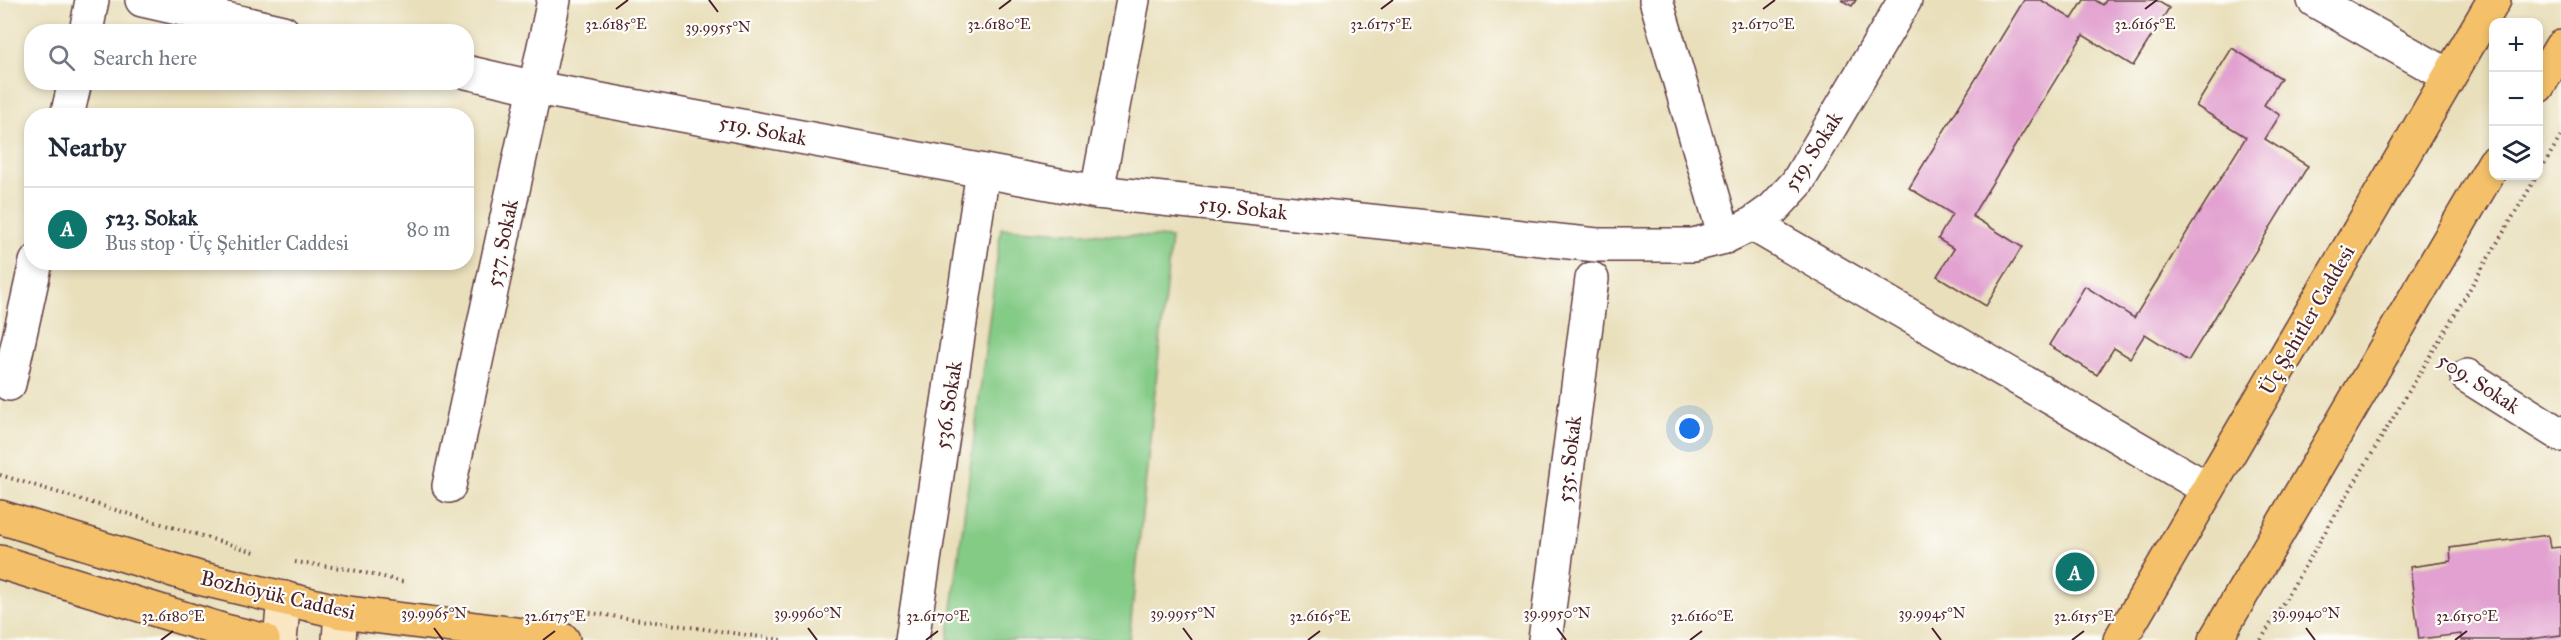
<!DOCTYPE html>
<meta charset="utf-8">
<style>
body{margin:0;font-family:"IM FELL Great Primer",serif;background:#f6f6f7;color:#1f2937}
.controls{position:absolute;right:18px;top:18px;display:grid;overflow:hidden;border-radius:12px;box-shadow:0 3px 9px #0003}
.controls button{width:54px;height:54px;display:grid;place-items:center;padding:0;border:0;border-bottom:2px solid #e0e1e3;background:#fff;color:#1f2937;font:30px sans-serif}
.you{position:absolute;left:1690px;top:429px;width:21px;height:21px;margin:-15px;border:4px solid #fff;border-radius:50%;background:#1a73e8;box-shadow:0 0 0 9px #1a73e833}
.badge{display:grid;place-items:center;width:39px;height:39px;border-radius:50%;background:#0f766e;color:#fff;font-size:20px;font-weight:700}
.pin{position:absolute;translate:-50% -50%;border:3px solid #fff;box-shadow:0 2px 6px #0006}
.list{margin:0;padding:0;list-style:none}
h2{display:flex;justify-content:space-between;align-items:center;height:78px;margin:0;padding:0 24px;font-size:26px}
h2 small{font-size:20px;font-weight:400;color:#747a83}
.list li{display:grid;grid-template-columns:39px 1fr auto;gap:18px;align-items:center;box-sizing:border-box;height:84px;padding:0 24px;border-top:2px solid #e0e1e3}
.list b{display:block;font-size:22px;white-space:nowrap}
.list p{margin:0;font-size:20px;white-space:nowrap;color:#747a83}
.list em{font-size:20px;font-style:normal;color:#747a83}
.icon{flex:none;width:33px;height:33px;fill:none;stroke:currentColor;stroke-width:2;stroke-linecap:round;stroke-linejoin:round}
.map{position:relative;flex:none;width:2561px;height:640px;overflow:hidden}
.search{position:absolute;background:#fff;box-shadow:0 3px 9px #0003;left:24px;top:24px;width:450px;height:66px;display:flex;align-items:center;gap:15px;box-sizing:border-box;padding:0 21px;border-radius:24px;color:#747a83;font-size:22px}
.panel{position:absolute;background:#fff;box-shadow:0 3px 9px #0003;left:24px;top:108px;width:450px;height:162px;border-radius:24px}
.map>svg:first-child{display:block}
.green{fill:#84cb86;stroke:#677558;stroke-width:1.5}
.building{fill:#e2a1d0}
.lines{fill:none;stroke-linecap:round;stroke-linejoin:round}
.minor-casing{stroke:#623c41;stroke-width:36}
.secondary-casing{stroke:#623c41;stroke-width:36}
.primary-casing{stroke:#623c41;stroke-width:36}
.path{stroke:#623c41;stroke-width:4;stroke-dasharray:1.5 4.5;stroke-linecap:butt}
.minor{stroke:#fff;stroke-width:33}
.secondary{stroke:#fbe6c3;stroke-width:33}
.primary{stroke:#f4c16a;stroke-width:33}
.ticks{fill:none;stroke:#4a1f2b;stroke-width:2}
.labels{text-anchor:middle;stroke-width:4.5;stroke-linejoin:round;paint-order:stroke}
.street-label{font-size:21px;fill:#4a1f2b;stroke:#fdfcf7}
.ticks-label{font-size:15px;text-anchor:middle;fill:#4a1f2b;stroke:#fdfcf7;stroke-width:4.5;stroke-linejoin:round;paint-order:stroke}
</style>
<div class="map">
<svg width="2561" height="640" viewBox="0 0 2561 640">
<rect width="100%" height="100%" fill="#fdfcf7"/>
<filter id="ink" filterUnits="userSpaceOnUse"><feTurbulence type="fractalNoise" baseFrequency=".0167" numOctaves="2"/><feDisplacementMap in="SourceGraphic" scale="12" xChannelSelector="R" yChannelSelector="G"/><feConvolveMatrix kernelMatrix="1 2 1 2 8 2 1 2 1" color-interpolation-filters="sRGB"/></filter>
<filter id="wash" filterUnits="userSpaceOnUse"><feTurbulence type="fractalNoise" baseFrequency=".008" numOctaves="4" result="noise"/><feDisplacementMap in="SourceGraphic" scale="24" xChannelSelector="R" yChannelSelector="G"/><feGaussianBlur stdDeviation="1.35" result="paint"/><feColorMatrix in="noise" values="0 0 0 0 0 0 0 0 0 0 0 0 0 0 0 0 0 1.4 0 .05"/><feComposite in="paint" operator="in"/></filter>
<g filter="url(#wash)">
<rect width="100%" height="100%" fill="#e9dfbb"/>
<polygon class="green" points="1001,228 1171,238 1129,640 948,640"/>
<g id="blocks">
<g class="building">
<polygon points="1841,0 1856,0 1852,6"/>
<polygon points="2024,0 2041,0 2072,19 2084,0 2095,0 2103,5 2106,0 2156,0 2169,8 2133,66 2083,35 1972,216 2022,247 1986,306 1937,276 1954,249 1938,239 1952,214 1909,188"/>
<polygon points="2232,48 2281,78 2264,105 2280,115 2265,139 2308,166 2188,361 2145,334 2130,358 2114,348 2097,375 2049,345 2085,286 2134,318 2160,276 2246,137 2196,106"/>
<polygon points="2548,535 2550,548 2561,547 2561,635 2522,640 2462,640 2461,634 2419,639 2410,567 2451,561 2450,548"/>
</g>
</g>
</g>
<g filter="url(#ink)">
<use href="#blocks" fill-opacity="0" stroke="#623c41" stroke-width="1.5"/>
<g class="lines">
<defs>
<g id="minor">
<polyline points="142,0 283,32"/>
<polyline points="1656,0 1725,237"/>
<polyline points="2314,0 2449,76"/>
<polyline points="86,32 92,0"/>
<polyline points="466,72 536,88 1097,192 1597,245 1693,245 1725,237 1752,224 1773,209 1797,183 1905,0"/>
<polyline points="67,116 75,82"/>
<polyline points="1097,192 1133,0"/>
<polyline points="1752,224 2208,489"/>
<polyline points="2467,376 2561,435"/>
<polyline points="9,384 36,262"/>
<polyline points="449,486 554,0"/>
<polyline points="912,640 983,171"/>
<polyline points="1545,640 1592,279"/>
</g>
<g id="secondary">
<polyline points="280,640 284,598"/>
<polyline points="339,640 341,612"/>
</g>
<g id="primary">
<polyline points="2538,86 2561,47"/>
<polyline points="0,517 199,578 341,612 563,640"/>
<polyline points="0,562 225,631 263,640"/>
<polyline points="2120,640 2494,0"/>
<polyline points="2215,640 2494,163"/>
</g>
</defs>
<use href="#minor" class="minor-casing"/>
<use href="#secondary" class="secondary-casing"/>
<use href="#primary" class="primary-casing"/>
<g class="path">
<polyline points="2538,174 2561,136"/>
<polyline points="0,475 258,553"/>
<polyline points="295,562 348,569 405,582"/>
<polyline points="584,612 782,640"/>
<polyline points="2261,640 2537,176"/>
</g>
<use href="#minor" class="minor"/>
<use href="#secondary" class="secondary"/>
<use href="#primary" class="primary"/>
</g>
</g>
<path class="ticks" d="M 709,0 L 718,12M 616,9 L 628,0M 999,9 L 1011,0M 1381,9 L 1393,0M 1763,9 L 1775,0M 2145,9 L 2157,0M 434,628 L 443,640M 808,628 L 817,640M 1183,628 L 1192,640M 1557,628 L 1566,640M 1932,628 L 1941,640M 2306,628 L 2315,640M 161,640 L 173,631M 543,640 L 555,631M 926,640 L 938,631M 1308,640 L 1320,631M 1690,640 L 1702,631M 2072,640 L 2084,631M 2455,640 L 2467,631"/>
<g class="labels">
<g class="street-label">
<text transform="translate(763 130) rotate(11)" y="7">519. Sokak</text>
<text transform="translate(1813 151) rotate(-57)" y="7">519. Sokak</text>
<text transform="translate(1243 208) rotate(6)" y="7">519. Sokak</text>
<text transform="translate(502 243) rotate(-78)" y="7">537. Sokak</text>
<text transform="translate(2307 320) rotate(-60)" y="7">Üç Şehitler Caddesi</text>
<text transform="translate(2479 383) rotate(33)" y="7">509. Sokak</text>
<text transform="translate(948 405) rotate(-81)" y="7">536. Sokak</text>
<text transform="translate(1569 459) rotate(-83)" y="7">535. Sokak</text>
<text transform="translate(278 595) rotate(13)" y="7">Bozhöyük Caddesi</text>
</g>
</g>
<g class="ticks-label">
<text x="616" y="29">32.6185°E</text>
<text x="999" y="29">32.6180°E</text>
<text x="1381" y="29">32.6175°E</text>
<text x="1763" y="29">32.6170°E</text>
<text x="2145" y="29">32.6165°E</text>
<text x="718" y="32">39.9955°N</text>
<text x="434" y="618">39.9965°N</text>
<text x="808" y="618">39.9960°N</text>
<text x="1183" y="618">39.9955°N</text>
<text x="1557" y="618">39.9950°N</text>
<text x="1932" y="618">39.9945°N</text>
<text x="2306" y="618">39.9940°N</text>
<text x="173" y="621">32.6180°E</text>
<text x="555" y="621">32.6175°E</text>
<text x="938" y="621">32.6170°E</text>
<text x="1320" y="621">32.6165°E</text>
<text x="1702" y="621">32.6160°E</text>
<text x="2084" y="621">32.6155°E</text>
<text x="2467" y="621">32.6150°E</text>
</g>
</svg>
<div class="controls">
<button>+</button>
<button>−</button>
<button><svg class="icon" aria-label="layers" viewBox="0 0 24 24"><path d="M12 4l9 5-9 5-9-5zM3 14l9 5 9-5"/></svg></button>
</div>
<div class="you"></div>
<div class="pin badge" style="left:2075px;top:572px">A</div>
<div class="search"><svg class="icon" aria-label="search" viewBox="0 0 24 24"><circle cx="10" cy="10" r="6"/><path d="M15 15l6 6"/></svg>Search here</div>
<section class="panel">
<h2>Nearby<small></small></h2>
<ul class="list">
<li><span class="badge">A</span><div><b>523. Sokak</b><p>Bus stop · Üç Şehitler Caddesi</p></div><em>80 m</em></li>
</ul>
</section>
</div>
